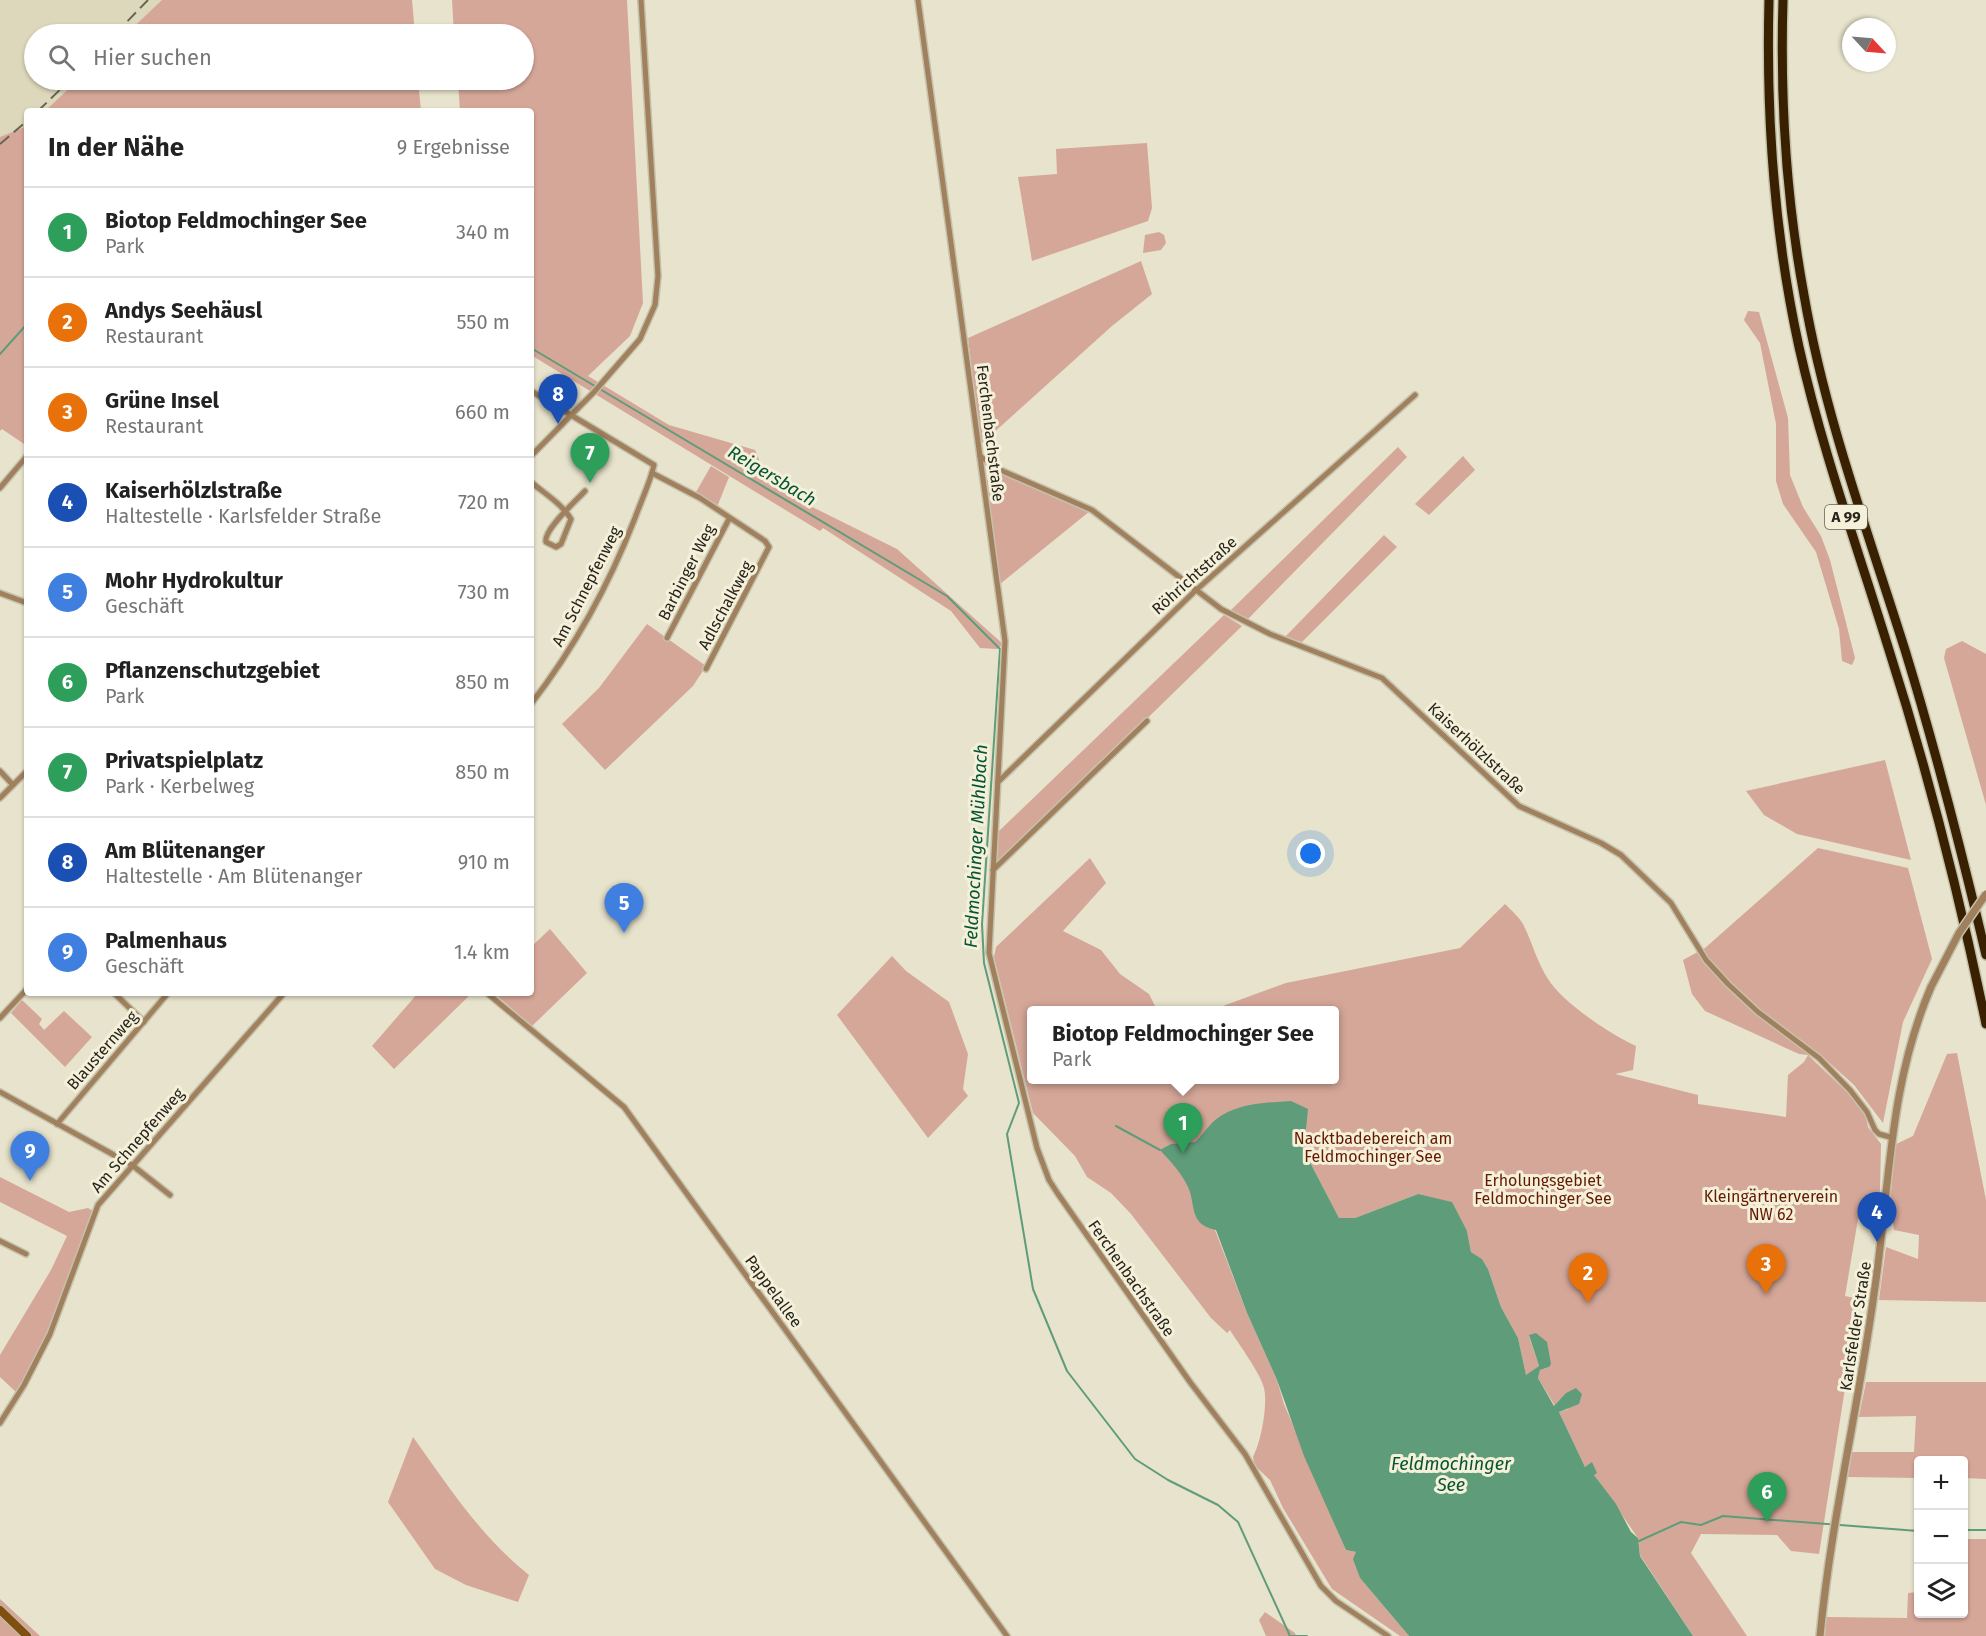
<!DOCTYPE html>
<html lang="de">
<meta charset="utf-8">
<style>
body{margin:0;font-family:"Fira Sans",sans-serif;background:#f6f6f6;color:#222}
.controls{position:absolute;right:18px;bottom:18px;display:grid;overflow:hidden;border-radius:6px;box-shadow:0 2px 4px #0004}
.controls button{width:54px;height:54px;display:grid;place-items:center;padding:0;border:0;border-bottom:2px solid #e0e0e0;background:#fff;color:#222;font:30px sans-serif}
.compass{position:absolute;left:1842px;top:18px;width:54px;height:54px;border-radius:50%;background:#fff;box-shadow:0 2px 4px #0004;rotate:116deg}
.you{position:absolute;left:1311px;top:854px;width:21px;height:21px;margin:-15px;border:4px solid #fff;border-radius:50%;background:#1a73e8;box-shadow:0 0 0 9px #1a73e833}
.badge{display:grid;place-items:center;width:39px;height:39px;border-radius:50%;background:#28649b;color:#fff;font-size:20px;font-weight:700}
.pin{position:absolute;translate:-50% -50px;filter:drop-shadow(0 2px 3px #0008)}
.pin::after{content:'';position:absolute;top:32px;width:21px;height:18px;background:inherit;clip-path:polygon(0 0,100% 0,50% 100%)}
.popup{position:absolute;left:1027px;top:1006px;width:312px;height:78px;box-sizing:border-box;display:grid;place-content:center;border-radius:6px;background:#fff;filter:drop-shadow(0 2px 4px #0005);font-size:20px;white-space:nowrap;color:#767676}
.popup b{font-size:22px;color:#222}
.popup::after{content:'';position:absolute;left:50%;top:100%;margin-left:-12px;border:12px solid transparent;border-top-color:#fff}
.list{margin:0;padding:0;list-style:none}
h2{display:flex;justify-content:space-between;align-items:center;height:78px;margin:0;padding:0 24px;font-size:26px}
h2 small{font-size:20px;font-weight:400;color:#767676}
.list li{display:grid;grid-template-columns:39px 1fr auto;gap:18px;align-items:center;box-sizing:border-box;height:90px;padding:0 24px;border-top:2px solid #e0e0e0}
.list b{display:block;font-size:22px;white-space:nowrap}
.list p{margin:0;font-size:20px;white-space:nowrap;color:#767676}
.list em{font-size:20px;font-style:normal;color:#767676}
.icon{flex:none;width:33px;height:33px;fill:none;stroke:currentColor;stroke-width:2;stroke-linecap:round;stroke-linejoin:round}
.map{position:relative;flex:none;width:1986px;height:1636px;overflow:hidden}
.search{position:absolute;background:#fff;box-shadow:0 2px 4px #0004;left:24px;top:24px;width:510px;height:66px;display:flex;align-items:center;gap:15px;box-sizing:border-box;padding:0 21px;border-radius:33px;color:#767676;font-size:22px}
.panel{position:absolute;background:#fff;box-shadow:0 2px 4px #0004;left:24px;top:108px;width:510px;height:888px;border-radius:6px}
.map>svg:first-child{display:block}
.built{fill:#ddd8bb}
.green{fill:#d5a799}
.water{fill:#5f9c7a}
.lines{fill:none;stroke-linecap:round;stroke-linejoin:round}
.stream{stroke:#5f9c7a;stroke-width:2}
.minor-casing{stroke:#c4c1ac;stroke-width:8}
.tertiary-casing{stroke:#c4c1ac;stroke-width:10}
.secondary-casing{stroke:#c4c1ac;stroke-width:10}
.motorway-casing{stroke:#c4c1ac;stroke-width:12}
.minor{stroke:#a1805d;stroke-width:5}
.tertiary{stroke:#a1805d;stroke-width:7}
.secondary{stroke:#7f5010;stroke-width:8}
.motorway{stroke:#382001;stroke-width:9}
.rail{stroke:#666457;stroke-width:2;stroke-dasharray:12 6;stroke-linecap:butt}
.tertiary-bridge-casing{stroke:#c4c1ac;stroke-width:10;stroke-linecap:butt}
.tertiary-bridge{stroke:#a1805d;stroke-width:7}
.labels{text-anchor:middle;stroke-width:6;stroke-linejoin:round;paint-order:stroke}
.shield{fill:#f4f0d9;stroke:#646155;stroke-width:1.5}
.shield-label{font-size:15px;font-weight:bold;fill:#26241c}
.street-label{font-size:16px;fill:#26241c;stroke:#f4f0d9}
.park-label{font-size:16px;fill:#641900;stroke:#f4f0d9}
.water-label{font-size:18px;font-style:italic;fill:#055534;stroke:#f4f0d9}
</style>
<div class="map">
<svg width="1986" height="1636" viewBox="0 0 1986 1636">
<rect width="100%" height="100%" fill="#e7e3cc"/>
<polygon class="built" points="0,0 162,0 126,34 34,34 34,80 78,80 45,111 27,111 27,126 0,137"/>
<g class="green">
<polygon points="162,0 412,0 415,34 126,34"/>
<polygon points="452,0 627,0 643,303 630,336 588,376 669,425 755,450 767,479 780,491 897,549 1003,644 997,649 980,648 951,611 823,528 820,531 531,355 531,111 460,111 458,80 524,80 524,34 454,34"/>
<polygon points="78,80 418,80 421,111 45,111"/>
<polygon points="27,126 27,446 2,429 0,431 0,137"/>
<polygon points="1147,143 1152,208 1148,221 1032,261 1018,177 1057,174 1056,149"/>
<polygon points="1159,232 1164,235 1166,243 1161,250 1143,253 1145,235"/>
<polygon points="1141,261 1152,294 1112,326 981,444 968,338"/>
<polygon points="1748,311 1759,312 1788,418 1790,475 1803,507 1821,536 1830,560 1855,658 1852,665 1842,661 1839,629 1816,552 1783,504 1776,481 1776,424 1760,343 1744,320"/>
<polygon points="1398,447 1407,457 1247,620 1231,610"/>
<polygon points="1463,456 1475,470 1429,515 1415,504"/>
<polygon points="711,466 729,477 717,507 696,492"/>
<polygon points="997,471 1090,511 1000,584 986,484 990,472"/>
<polygon points="1384,535 1397,547 1302,642 1285,637"/>
<polygon points="1224,615 1242,626 1002,860 996,860 998,832"/>
<polygon points="647,624 706,666 693,686 605,770 562,724 599,688"/>
<polygon points="1962,641 1986,654 1986,805 1944,658 1946,649"/>
<polygon points="1885,760 1911,860 1797,834 1764,815 1746,791"/>
<path d="M 1818,848 L 1908,868 L 1932,959 L 1903,1022 L 1883,1123 L 1854,1085 L 1823,1057 L 1809,1056 L 1848,1093 L 1865,1114 L 1868,1127 L 1881,1144 L 1880,1191 L 1873,1215 L 1858,1219 L 1845,1296 L 1859,1299 L 1819,1554 L 1791,1551 L 1777,1535 L 1701,1534 L 1691,1553 L 1747,1636 L 1693,1636 L 1640,1555 L 1638,1538 L 1594,1475 L 1592,1463 L 1585,1467 L 1559,1412 L 1568,1409 L 1560,1399 L 1555,1406 L 1538,1378 L 1540,1370 L 1549,1367 L 1529,1336 L 1539,1366 L 1526,1376 L 1518,1338 L 1501,1307 L 1488,1269 L 1482,1259 L 1471,1252 L 1467,1231 L 1418,1194 L 1355,1218 L 1339,1218 L 1300,1143 L 1304,1135 L 1215,1230 L 1247,1313 L 1277,1380 L 1284,1404 L 1346,1550 L 1356,1552 L 1360,1578 L 1409,1636 L 1400,1636 L 1332,1589 L 1283,1508 L 1270,1480 L 1255,1466 L 1253,1457 C 1261,1442 1268,1405 1264,1388 C 1261,1374 1238,1343 1230,1330 L 1227,1333 L 1211,1318 L 1131,1214 L 1111,1193 L 1087,1177 L 1075,1156 L 1033,1113 L 994,957 L 996,947 L 1090,858 L 1106,883 L 1063,931 L 1101,950 L 1120,974 L 1149,994 L 1157,1010 L 1032,1010 L 1032,1080 L 1334,1080 L 1334,1010 L 1212,1010 L 1286,983 L 1460,948 L 1505,904 C 1511,910 1519,917 1523,924 C 1532,942 1537,962 1548,979 C 1563,1003 1610,1034 1636,1046 L 1633,1070 L 1615,1074 L 1698,1095 L 1698,1104 L 1786,1117 L 1788,1075 L 1804,1062 L 1808,1055 L 1799,1054 L 1705,1011 L 1692,994 L 1683,960 L 1705,948 Z"/>
<polygon points="550,929 587,973 532,1026 494,993 531,993 531,947"/>
<polygon points="892,956 906,971 949,1002 968,1054 963,1089 968,1096 928,1138 837,1015"/>
<polygon points="418,993 472,993 394,1069 372,1046"/>
<polygon points="22,1000 42,1019 39,1024 44,1030 64,1011 92,1037 65,1067 11,1013"/>
<polygon points="1957,1053 1986,1200 1986,1302 1879,1300 1886,1247 1918,1259 1919,1235 1894,1230 1893,1223 1889,1222 1894,1145 1913,1136 1947,1054"/>
<polygon points="0,1177 69,1212 88,1208 93,1211 48,1333 17,1393 0,1377 0,1355 51,1270 67,1236 0,1202"/>
<polygon points="1866,1382 1986,1382 1986,1479 1964,1478 1964,1460 1918,1460 1918,1478 1848,1477 1852,1452 1914,1452 1916,1416 1859,1417"/>
<path d="M 413,1437 C 449,1487 481,1537 529,1575 L 518,1602 L 466,1585 L 435,1569 L 388,1502 Z"/>
<polygon points="1964,1539 1986,1539 1986,1636 1825,1636 1826,1617 1907,1618 1908,1593 1918,1592 1918,1614 1964,1614"/>
<polygon points="0,1599 40,1636 0,1636"/>
<polygon points="1265,1612 1295,1633 1296,1636 1266,1636 1259,1620"/>
</g>
<path class="water" d="M 1291,1101 L 1308,1109 L 1306,1129 L 1300,1143 L 1339,1218 L 1355,1218 L 1418,1194 L 1452,1202 L 1467,1231 L 1471,1252 L 1482,1259 L 1488,1269 L 1501,1307 L 1518,1338 L 1526,1375 L 1539,1366 L 1529,1335 L 1536,1333 L 1547,1342 L 1551,1364 L 1549,1367 L 1540,1370 L 1538,1378 L 1554,1406 L 1566,1393 L 1576,1388 L 1582,1394 L 1579,1404 L 1559,1412 L 1585,1467 L 1592,1462 L 1597,1473 L 1594,1475 L 1616,1504 L 1631,1532 L 1638,1538 L 1640,1556 L 1693,1636 L 1409,1636 L 1360,1578 L 1353,1559 L 1356,1552 L 1346,1550 L 1304,1456 L 1277,1380 L 1247,1313 L 1216,1230 C 1188,1225 1196,1203 1188,1187 C 1181,1172 1170,1161 1160,1150 L 1171,1144 L 1195,1142 C 1201,1137 1205,1130 1211,1124 C 1232,1103 1263,1103 1291,1101 Z"/>
<g class="lines">
<g class="stream">
<polyline points="531,348 947,596 1000,649 982,924 984,963 1019,1103 1007,1134 1033,1289 1067,1371 1135,1459 1168,1480 1218,1505 1238,1522 1290,1636"/>
<polyline points="0,354 27,324"/>
<polyline points="1116,1126 1160,1150"/>
<polyline points="1964,1530 1986,1530"/>
<polyline points="1639,1541 1681,1522 1701,1525 1723,1516 1918,1531"/>
<polyline points="1292,1636 1307,1636"/>
</g>
<defs>
<g id="minor">
<polyline points="918,0 1005,641 989,953 1037,1148 1049,1180 1058,1194 1190,1382 1245,1454 1321,1586 1336,1601 1388,1636"/>
<path d="M 531,391 L 654,465 C 650,483 641,501 635,518 C 609,585 575,647 531,704"/>
<polyline points="531,456 594,392 640,339 655,305 658,276 641,0"/>
<polyline points="980,456 998,469 1092,510 1221,609 1270,634 1382,678 1519,806 1601,843 1621,855 1671,903 1706,960 1728,984 1758,1012 1819,1058 1850,1090 1867,1112 1875,1130 1879,1134 1890,1137"/>
<polyline points="652,473 700,498 765,541 769,547 706,669"/>
<path d="M 531,482 C 545,494 561,503 571,519 L 561,544 L 556,547 L 546,542 C 543,530 576,501 585,491"/>
<polyline points="0,488 27,456"/>
<polyline points="0,593 27,603"/>
<polyline points="667,638 729,519"/>
<polyline points="0,771 13,785"/>
<polyline points="998,782 1194,592 1415,395"/>
<polyline points="0,798 27,771"/>
<polyline points="993,870 1147,721"/>
<polyline points="114,993 144,1022"/>
<polyline points="487,993 624,1107 1007,1636"/>
<polyline points="0,1018 27,989"/>
<polyline points="0,1092 132,1165 170,1195"/>
<polyline points="57,1124 168,993"/>
<polyline points="0,1241 26,1254"/>
<polyline points="0,1423 24,1385 50,1334 98,1205 284,993"/>
</g>
<path id="tertiary" d="M 1820,1636 C 1831,1521 1858,1409 1874,1294 C 1890,1188 1888,1087 1931,987"/>
<polyline id="secondary" points="0,1610 27,1636"/>
<g id="motorway">
<path d="M 1769,0 C 1766,116 1774,233 1799,347 C 1822,450 1858,549 1889,650 C 1928,772 1960,898 1986,1024"/>
<path d="M 1783,0 C 1780,99 1786,198 1804,295 C 1825,417 1868,532 1905,650 C 1936,751 1962,853 1986,955"/>
</g>
</defs>
<use href="#minor" class="minor-casing"/>
<use href="#tertiary" class="tertiary-casing"/>
<use href="#secondary" class="secondary-casing"/>
<use href="#motorway" class="motorway-casing"/>
<use href="#minor" class="minor"/>
<use href="#tertiary" class="tertiary"/>
<use href="#secondary" class="secondary"/>
<use href="#motorway" class="motorway"/>
<g class="rail">
<polyline points="115,34 148,0"/>
<polyline points="38,111 70,80"/>
<polyline points="0,144 27,121"/>
</g>
<defs>
<polyline id="tertiary-bridge" points="1931,987 1959,933 1986,894"/>
</defs>
<use href="#tertiary-bridge" class="tertiary-bridge-casing"/>
<use href="#tertiary-bridge" class="tertiary-bridge"/>
</g>
<g class="labels">
<rect class="shield" x="1825" y="505" width="42" height="24" rx="4.5"/>
<g class="shield-label">
<text x="1846" y="522">A 99</text>
</g>
<g class="street-label">
<text transform="translate(991 433) rotate(83)" y="6">Ferchenbachstraße</text>
<text transform="translate(686 572) rotate(-63)" y="6">Barbinger Weg</text>
<text transform="translate(1194 575) rotate(-42)" y="6">Röhrichtstraße</text>
<text transform="translate(586 586) rotate(-63)" y="6">Am Schnepfenweg</text>
<text transform="translate(725 605) rotate(-62)" y="6">Adlschalkweg</text>
<text transform="translate(1477 748) rotate(43)" y="6">Kaiserhölzlstraße</text>
<text transform="translate(102 1050) rotate(-49)" y="6">Blausternweg</text>
<text transform="translate(137 1140) rotate(-49)" y="6">Am Schnepfenweg</text>
<text transform="translate(1132 1278) rotate(55)" y="6">Ferchenbachstraße</text>
<text transform="translate(774 1291) rotate(54)" y="6">Pappelallee</text>
<text transform="translate(1855 1326) rotate(-81)" y="6">Karlsfelder Straße</text>
</g>
<g class="park-label">
<text x="1373" y="1144">Nacktbadebereich am<tspan x="1373" dy="18">Feldmochinger See</tspan></text>
<text x="1543" y="1186">Erholungsgebiet<tspan x="1543" dy="18">Feldmochinger See</tspan></text>
<text x="1771" y="1202">Kleingärtnerverein<tspan x="1771" dy="18">NW 62</tspan></text>
</g>
<g class="water-label">
<text transform="translate(772 476) rotate(31)" y="6">Reigersbach</text>
<text transform="translate(976 846) rotate(-87)" y="6">Feldmochinger Mühlbach</text>
<text x="1451" y="1470">Feldmochinger<tspan x="1451" dy="21">See</tspan></text>
</g>
</g>
</svg>
<div class="controls">
<button>+</button>
<button>−</button>
<button><svg class="icon" aria-label="layers" viewBox="0 0 24 24"><path d="M12 4l9 5-9 5-9-5zM3 14l9 5 9-5"/></svg></button>
</div>
<svg class="compass" viewBox="-18 -18 36 36"><path d="M0-13l5 13h-10z" fill="#e53935"/><path d="M0 13l5-13h-10z" fill="#767676"/></svg>
<div class="you"></div>
<div class="pin badge" style="left:1183px;top:1153px;background:#2e9e5b">1</div>
<div class="popup"><b>Biotop Feldmochinger See</b>Park</div>
<div class="pin badge" style="left:1588px;top:1303px;background:#e8710a">2</div>
<div class="pin badge" style="left:1766px;top:1294px;background:#e8710a">3</div>
<div class="pin badge" style="left:1877px;top:1242px;background:#1a4fb4">4</div>
<div class="pin badge" style="left:624px;top:933px;background:#3f7fe0">5</div>
<div class="pin badge" style="left:1767px;top:1522px;background:#2e9e5b">6</div>
<div class="pin badge" style="left:590px;top:483px;background:#2e9e5b">7</div>
<div class="pin badge" style="left:558px;top:424px;background:#1a4fb4">8</div>
<div class="pin badge" style="left:30px;top:1181px;background:#3f7fe0">9</div>
<div class="search"><svg class="icon" aria-label="search" viewBox="0 0 24 24"><circle cx="10" cy="10" r="6"/><path d="M15 15l6 6"/></svg>Hier suchen</div>
<section class="panel">
<h2>In der Nähe<small>9 Ergebnisse</small></h2>
<ul class="list">
<li><span class="badge" style="background:#2e9e5b">1</span><div><b>Biotop Feldmochinger See</b><p>Park</p></div><em>340 m</em></li>
<li><span class="badge" style="background:#e8710a">2</span><div><b>Andys Seehäusl</b><p>Restaurant</p></div><em>550 m</em></li>
<li><span class="badge" style="background:#e8710a">3</span><div><b>Grüne Insel</b><p>Restaurant</p></div><em>660 m</em></li>
<li><span class="badge" style="background:#1a4fb4">4</span><div><b>Kaiserhölzlstraße</b><p>Haltestelle · Karlsfelder Straße</p></div><em>720 m</em></li>
<li><span class="badge" style="background:#3f7fe0">5</span><div><b>Mohr Hydrokultur</b><p>Geschäft</p></div><em>730 m</em></li>
<li><span class="badge" style="background:#2e9e5b">6</span><div><b>Pflanzenschutzgebiet</b><p>Park</p></div><em>850 m</em></li>
<li><span class="badge" style="background:#2e9e5b">7</span><div><b>Privatspielplatz</b><p>Park · Kerbelweg</p></div><em>850 m</em></li>
<li><span class="badge" style="background:#1a4fb4">8</span><div><b>Am Blütenanger</b><p>Haltestelle · Am Blütenanger</p></div><em>910 m</em></li>
<li><span class="badge" style="background:#3f7fe0">9</span><div><b>Palmenhaus</b><p>Geschäft</p></div><em>1.4 km</em></li>
</ul>
</section>
</div>
